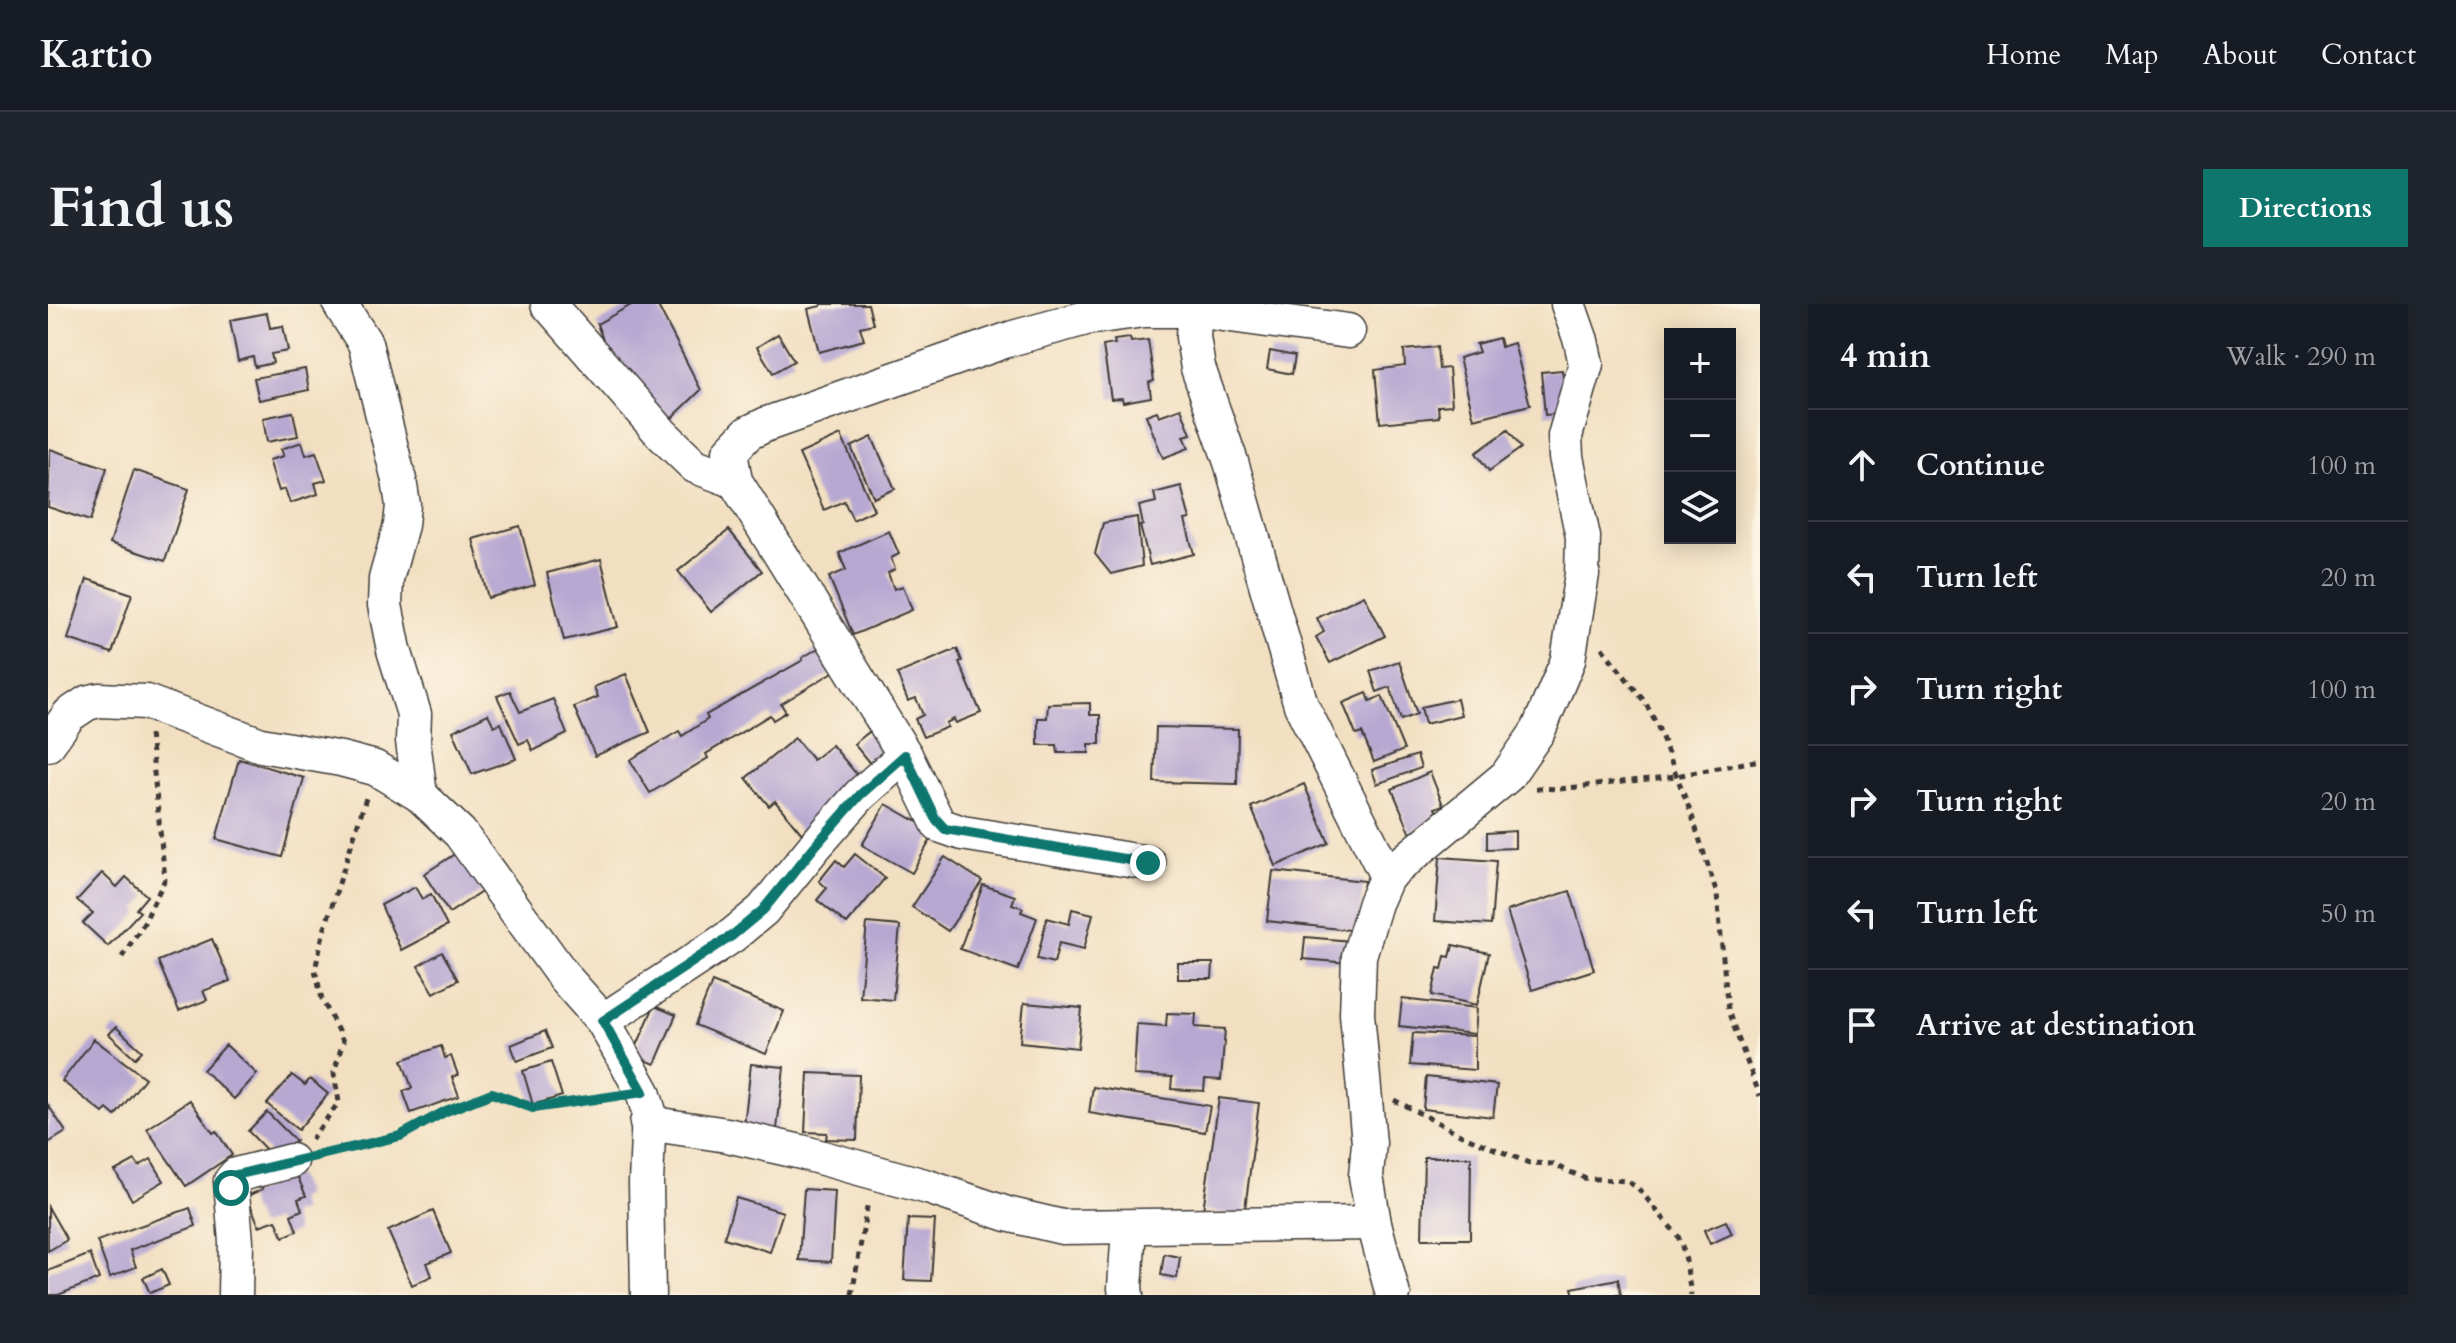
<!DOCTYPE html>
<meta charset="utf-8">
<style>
body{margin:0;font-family:Cardo,serif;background:#20242c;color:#f1f3f6}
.controls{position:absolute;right:24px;top:24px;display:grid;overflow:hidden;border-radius:0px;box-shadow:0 4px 20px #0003}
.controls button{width:72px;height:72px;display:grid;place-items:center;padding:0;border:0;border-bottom:2px solid #363941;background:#171b24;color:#f1f3f6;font:40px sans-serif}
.stop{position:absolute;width:24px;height:24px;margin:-18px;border:6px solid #0f766e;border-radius:50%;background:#fff}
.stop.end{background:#0f766e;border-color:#fff;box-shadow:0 2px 8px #0008}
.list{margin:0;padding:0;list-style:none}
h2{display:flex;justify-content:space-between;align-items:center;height:104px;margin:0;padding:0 32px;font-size:34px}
h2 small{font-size:26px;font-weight:400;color:#9ea1a6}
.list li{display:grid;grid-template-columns:52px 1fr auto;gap:24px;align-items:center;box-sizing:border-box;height:112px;padding:0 32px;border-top:2px solid #363941}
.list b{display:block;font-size:30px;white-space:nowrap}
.list em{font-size:26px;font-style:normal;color:#9ea1a6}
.icon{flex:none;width:44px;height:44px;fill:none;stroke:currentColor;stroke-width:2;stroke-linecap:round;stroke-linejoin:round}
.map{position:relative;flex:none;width:1712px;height:991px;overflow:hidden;border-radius:0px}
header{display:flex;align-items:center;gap:48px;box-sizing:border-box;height:112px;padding:0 40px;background:#171b24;border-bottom:2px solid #363941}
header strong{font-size:38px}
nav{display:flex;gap:44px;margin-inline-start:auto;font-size:28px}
.intro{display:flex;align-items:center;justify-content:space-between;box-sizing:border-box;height:192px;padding:0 48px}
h1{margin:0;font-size:56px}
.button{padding:20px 36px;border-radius:0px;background:#0f766e;color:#fff;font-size:28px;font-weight:700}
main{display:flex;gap:48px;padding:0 48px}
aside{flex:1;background:#171b24;border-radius:0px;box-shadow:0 4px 20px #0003}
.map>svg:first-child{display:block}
.building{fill:#b7a8d2}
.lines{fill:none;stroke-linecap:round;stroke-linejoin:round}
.street-casing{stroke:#3c3935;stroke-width:37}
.path{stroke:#3c3935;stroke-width:5;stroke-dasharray:6 6;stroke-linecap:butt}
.street{stroke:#fff;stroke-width:34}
.route{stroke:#0f766e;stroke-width:10}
</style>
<header>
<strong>Kartio</strong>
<nav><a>Home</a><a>Map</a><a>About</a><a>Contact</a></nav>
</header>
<div class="intro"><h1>Find us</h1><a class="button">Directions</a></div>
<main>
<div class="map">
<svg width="1712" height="991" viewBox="0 0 1712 991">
<rect width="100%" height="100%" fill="#fcf5e5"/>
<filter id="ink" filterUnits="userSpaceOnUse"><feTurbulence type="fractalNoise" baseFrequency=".0125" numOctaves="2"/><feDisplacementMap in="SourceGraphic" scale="16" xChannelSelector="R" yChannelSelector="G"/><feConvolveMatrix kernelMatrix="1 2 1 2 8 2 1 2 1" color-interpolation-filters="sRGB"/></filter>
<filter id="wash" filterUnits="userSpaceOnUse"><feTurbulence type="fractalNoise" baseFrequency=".006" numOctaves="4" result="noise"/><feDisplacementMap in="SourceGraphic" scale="32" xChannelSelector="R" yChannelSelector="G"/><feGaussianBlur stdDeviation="1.8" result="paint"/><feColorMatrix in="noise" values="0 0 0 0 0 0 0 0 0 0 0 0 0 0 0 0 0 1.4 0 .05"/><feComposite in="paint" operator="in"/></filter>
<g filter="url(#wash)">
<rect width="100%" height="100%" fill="#f2dfc1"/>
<g id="blocks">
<g class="building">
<polygon points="585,0 609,0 653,86 621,117 558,44 549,20"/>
<polygon points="773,0 820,0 825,20 812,23 816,36 771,48 760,5 773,2"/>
<polygon points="219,9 222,24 235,22 240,47 223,50 225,59 207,63 205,53 190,57 182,16"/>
<polygon points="730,30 746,57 725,69 709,43"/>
<polygon points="1082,34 1083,38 1100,36 1106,77 1101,78 1103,93 1075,98 1074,94 1063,95 1055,42 1067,40 1066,36"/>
<polygon points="1451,34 1453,43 1466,39 1482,101 1426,115 1411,54 1431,48 1428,40"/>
<polygon points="1389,43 1391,65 1401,64 1404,101 1390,102 1391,113 1332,119 1327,66 1357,62 1356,46"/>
<polygon points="1222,47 1247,52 1244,70 1219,65"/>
<polygon points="257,65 261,86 211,96 206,74"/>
<polygon points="1514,66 1520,109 1497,111 1493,68"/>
<polygon points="1133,104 1143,130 1136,132 1141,144 1115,154 1098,111 1109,107 1111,112"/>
<polygon points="245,108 250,132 219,138 215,114"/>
<polygon points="1460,126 1473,144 1441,167 1428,149"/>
<polygon points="793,131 826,206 805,216 796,197 776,206 751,150"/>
<polygon points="824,133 847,185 826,194 803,143"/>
<polygon points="254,138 258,151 268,148 278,176 267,179 270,190 242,199 237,185 231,187 221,156 236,152 233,145"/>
<polygon points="2,145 59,164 42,217 0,203"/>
<polygon points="86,166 141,185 117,257 62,239"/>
<polygon points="1133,182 1142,215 1137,216 1146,250 1102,261 1092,222 1095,221 1091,202 1108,198 1106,189"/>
<polygon points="1089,213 1094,262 1063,270 1047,250 1055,219"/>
<polygon points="472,222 487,281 440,294 425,235"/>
<polygon points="681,226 714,267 663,308 630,267"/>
<polygon points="841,227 851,250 843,254 847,265 840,269 846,285 855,282 864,306 805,331 781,273 798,266 791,249"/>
<polygon points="553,255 570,323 516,336 499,269"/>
<polygon points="39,275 84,290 64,349 20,335"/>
<polygon points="1316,291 1337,332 1282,359 1268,333 1276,328 1269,314"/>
<polygon points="780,338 795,362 733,400 738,408 725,416 722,411 658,450 660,454 602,489 582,456 631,427 634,432 660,415 658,411 755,356 754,354"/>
<polygon points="909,345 914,357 911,358 933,409 908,419 906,415 898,419 900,423 875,433 867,415 875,411 868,394 860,397 849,370"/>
<polygon points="1351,357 1369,410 1353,416 1342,383 1329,388 1322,367"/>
<polygon points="578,370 602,428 547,452 526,403 550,393 546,383"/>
<polygon points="462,387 472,408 505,395 519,430 485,447 480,436 471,440 449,392"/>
<polygon points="1319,389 1322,397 1334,392 1356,446 1326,458 1314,429 1308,431 1295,399"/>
<polygon points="1409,395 1413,411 1377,420 1373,403"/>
<polygon points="1042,399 1042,411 1052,411 1052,440 1041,440 1041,449 1010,449 1009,441 990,441 990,414 999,414 1000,400"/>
<polygon points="440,410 446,422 453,419 468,455 424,470 405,427"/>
<polygon points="831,420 853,447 828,467 806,440"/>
<polygon points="1108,423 1190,425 1189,480 1106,478"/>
<polygon points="747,434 765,456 784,441 816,479 754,530 727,497 721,502 698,474"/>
<polygon points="1369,451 1373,464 1329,480 1324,466"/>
<polygon points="191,455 256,474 234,553 168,535"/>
<polygon points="1382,468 1395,501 1387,504 1392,515 1362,528 1344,485"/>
<polygon points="1256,480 1281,539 1228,562 1203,503"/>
<polygon points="838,500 887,528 864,569 814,541"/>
<polygon points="1467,527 1467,544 1439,545 1439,529"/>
<polygon points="413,546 438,585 401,609 376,570"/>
<polygon points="807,550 837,574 799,620 769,596 779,584 771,577 788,556 796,563"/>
<polygon points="897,553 934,577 900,627 864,603"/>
<polygon points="1392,553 1448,557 1443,621 1387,617"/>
<polygon points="1225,567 1316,577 1310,627 1219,617"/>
<polygon points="54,569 69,583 78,573 99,592 88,605 92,608 60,642 35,619 45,609 29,596"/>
<polygon points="935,581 967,592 964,600 975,604 973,608 989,614 970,666 912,645"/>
<polygon points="367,583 374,595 383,590 399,622 353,646 333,601"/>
<polygon points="1522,587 1546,666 1484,686 1459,607"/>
<polygon points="1024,605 1045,610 1036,645 1011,639 1006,659 989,655 999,614 1021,620"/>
<polygon points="819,619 852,622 845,696 812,693"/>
<polygon points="1257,633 1303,637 1301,659 1255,655"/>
<polygon points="164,635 182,677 155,687 159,696 131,707 110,657"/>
<polygon points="1405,641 1441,649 1429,701 1384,691 1390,664 1394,665 1397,652 1402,653"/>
<polygon points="394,648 410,676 386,689 370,662"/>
<polygon points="1130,659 1165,659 1164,675 1130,675"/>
<polygon points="664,678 736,707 718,750 647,721"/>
<polygon points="1354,695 1429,704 1427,730 1351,722"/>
<polygon points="976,699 1034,704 1030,744 972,738"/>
<polygon points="606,702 628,711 607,760 585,751"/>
<polygon points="1119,709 1148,710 1147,723 1177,725 1173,776 1157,775 1156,787 1123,785 1124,773 1086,771 1089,720 1118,722"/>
<polygon points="68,723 94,747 87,754 61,730"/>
<polygon points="497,727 504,744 469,757 463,741"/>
<polygon points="1365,729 1427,732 1427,766 1362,761"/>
<polygon points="46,735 97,774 67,812 59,805 55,809 14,777"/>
<polygon points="178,741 209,770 186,795 155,766"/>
<polygon points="393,742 397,754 403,752 410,771 404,773 411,792 363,809 355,787 364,784 354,756"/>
<polygon points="503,758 514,792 485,801 475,767"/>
<polygon points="703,760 736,763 728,834 695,831"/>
<polygon points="760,769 811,771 809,836 778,835 779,829 757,828"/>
<polygon points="244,771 257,781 262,775 280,790 250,826 219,800"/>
<polygon points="1378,773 1449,781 1445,813 1375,805"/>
<polygon points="1045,783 1162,802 1157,828 1041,809"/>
<polygon points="1171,794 1211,799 1196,912 1155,906"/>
<polygon points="142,796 165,829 168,827 184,851 138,882 99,825"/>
<polygon points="0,801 18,828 0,839"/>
<polygon points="219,808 248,837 228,856 200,827"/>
<polygon points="1376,853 1423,853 1422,935 1374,935"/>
<polygon points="103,855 116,877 84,896 67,867 87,856 91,862"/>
<polygon points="249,871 258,892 250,895 254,906 243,911 249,927 235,933 228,916 211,922 199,892 215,885 213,880 230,873 232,878"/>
<polygon points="756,885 787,887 783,958 751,956"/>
<polygon points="688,894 735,908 722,948 676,934"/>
<polygon points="0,903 19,936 0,947"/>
<polygon points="142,904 148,922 82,946 88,963 62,973 49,937"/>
<polygon points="385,907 403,949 379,959 384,972 364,981 340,927"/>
<polygon points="860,915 887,916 883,977 856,976"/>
<polygon points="1678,917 1684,930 1662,940 1656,926"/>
<polygon points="42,950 51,975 10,991 0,991 0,967"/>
<polygon points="1116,950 1132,953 1129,974 1113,971"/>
<polygon points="114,965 121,981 102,989 95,974"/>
<polygon points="1570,975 1573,991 1526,991 1524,984"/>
</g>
</g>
</g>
<g filter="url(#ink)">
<use href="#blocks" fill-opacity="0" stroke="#3c3935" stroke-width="2"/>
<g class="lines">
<defs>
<g id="street">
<polyline points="292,0 317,39 351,176 355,201 353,221 338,275 337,301 346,346 366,410 365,437 372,491"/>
<polyline points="500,0 614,130 647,162 687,177"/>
<polyline points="1147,0 1145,33 1150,64 1183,158 1253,401 1339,572"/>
<polyline points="0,440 21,411 39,399 51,396 98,398 213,441 293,455 327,464 372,491 412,529 516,673 555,717 595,788 601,808 598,879 600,991"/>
<polyline points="1100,559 914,529 891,521 857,451 687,177 682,148 700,129 719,120 965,34 1038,14 1096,6 1146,6 1300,27"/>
<polyline points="555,717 685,631 715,606 767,542 812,491 857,451"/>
<polyline points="599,819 679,831 753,848 880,883 959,910 1014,923 1326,919"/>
<polyline points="187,991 188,938 183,877 188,871 243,857"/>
<polyline points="1078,991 1077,984 1081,924"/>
<polyline points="1345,991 1326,919 1318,872 1321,839 1309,710 1311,652 1327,599 1339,572 1459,472 1490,427 1520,356 1534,270 1535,233 1518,153 1517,132 1538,60 1533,37 1520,0"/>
</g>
</defs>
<use href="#street" class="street-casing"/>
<g class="path">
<polyline points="1554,344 1597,398 1610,423 1644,512 1669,590 1680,707 1712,792"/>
<polyline points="1488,484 1511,485 1628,472 1712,456"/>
<polyline points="74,653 96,619 117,575 102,430"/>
<polyline points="1346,796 1418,833 1481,859 1504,860 1536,874 1578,877 1589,883 1630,932 1637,951 1643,991"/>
<polyline points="263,836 291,798 286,769 295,737 274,695 267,666 275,630 318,494"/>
<polyline points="272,851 352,832 398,807 444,789 485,804 562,793"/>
<polyline points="804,991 820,897"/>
</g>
<use href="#street" class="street"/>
</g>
</g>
<g class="lines" filter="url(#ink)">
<polyline class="route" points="183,884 183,877 188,871 352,832 398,807 444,789 485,804 595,788 555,717 685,631 715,606 767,542 812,491 857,451 887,514 897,525 1100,559"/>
</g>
</svg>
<div class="controls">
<button>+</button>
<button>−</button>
<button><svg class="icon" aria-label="layers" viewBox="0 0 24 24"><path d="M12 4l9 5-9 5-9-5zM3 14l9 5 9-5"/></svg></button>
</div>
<div class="stop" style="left:183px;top:884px"></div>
<div class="stop end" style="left:1100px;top:559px"></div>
</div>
<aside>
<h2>4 min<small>Walk · 290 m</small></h2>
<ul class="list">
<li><svg class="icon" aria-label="ahead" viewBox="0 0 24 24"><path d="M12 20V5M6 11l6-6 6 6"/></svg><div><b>Continue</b></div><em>100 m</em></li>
<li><svg class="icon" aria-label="left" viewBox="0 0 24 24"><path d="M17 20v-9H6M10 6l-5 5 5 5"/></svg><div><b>Turn left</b></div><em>20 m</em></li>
<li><svg class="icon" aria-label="right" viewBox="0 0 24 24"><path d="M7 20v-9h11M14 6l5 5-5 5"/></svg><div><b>Turn right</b></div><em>100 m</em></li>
<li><svg class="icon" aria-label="right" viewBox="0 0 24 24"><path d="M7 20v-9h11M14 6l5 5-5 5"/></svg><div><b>Turn right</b></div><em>20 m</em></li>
<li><svg class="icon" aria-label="left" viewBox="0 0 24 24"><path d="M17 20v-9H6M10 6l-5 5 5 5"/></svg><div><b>Turn left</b></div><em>50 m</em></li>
<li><svg class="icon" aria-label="arrive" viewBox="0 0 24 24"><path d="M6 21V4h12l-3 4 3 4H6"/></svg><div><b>Arrive at destination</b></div></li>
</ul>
</aside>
</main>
